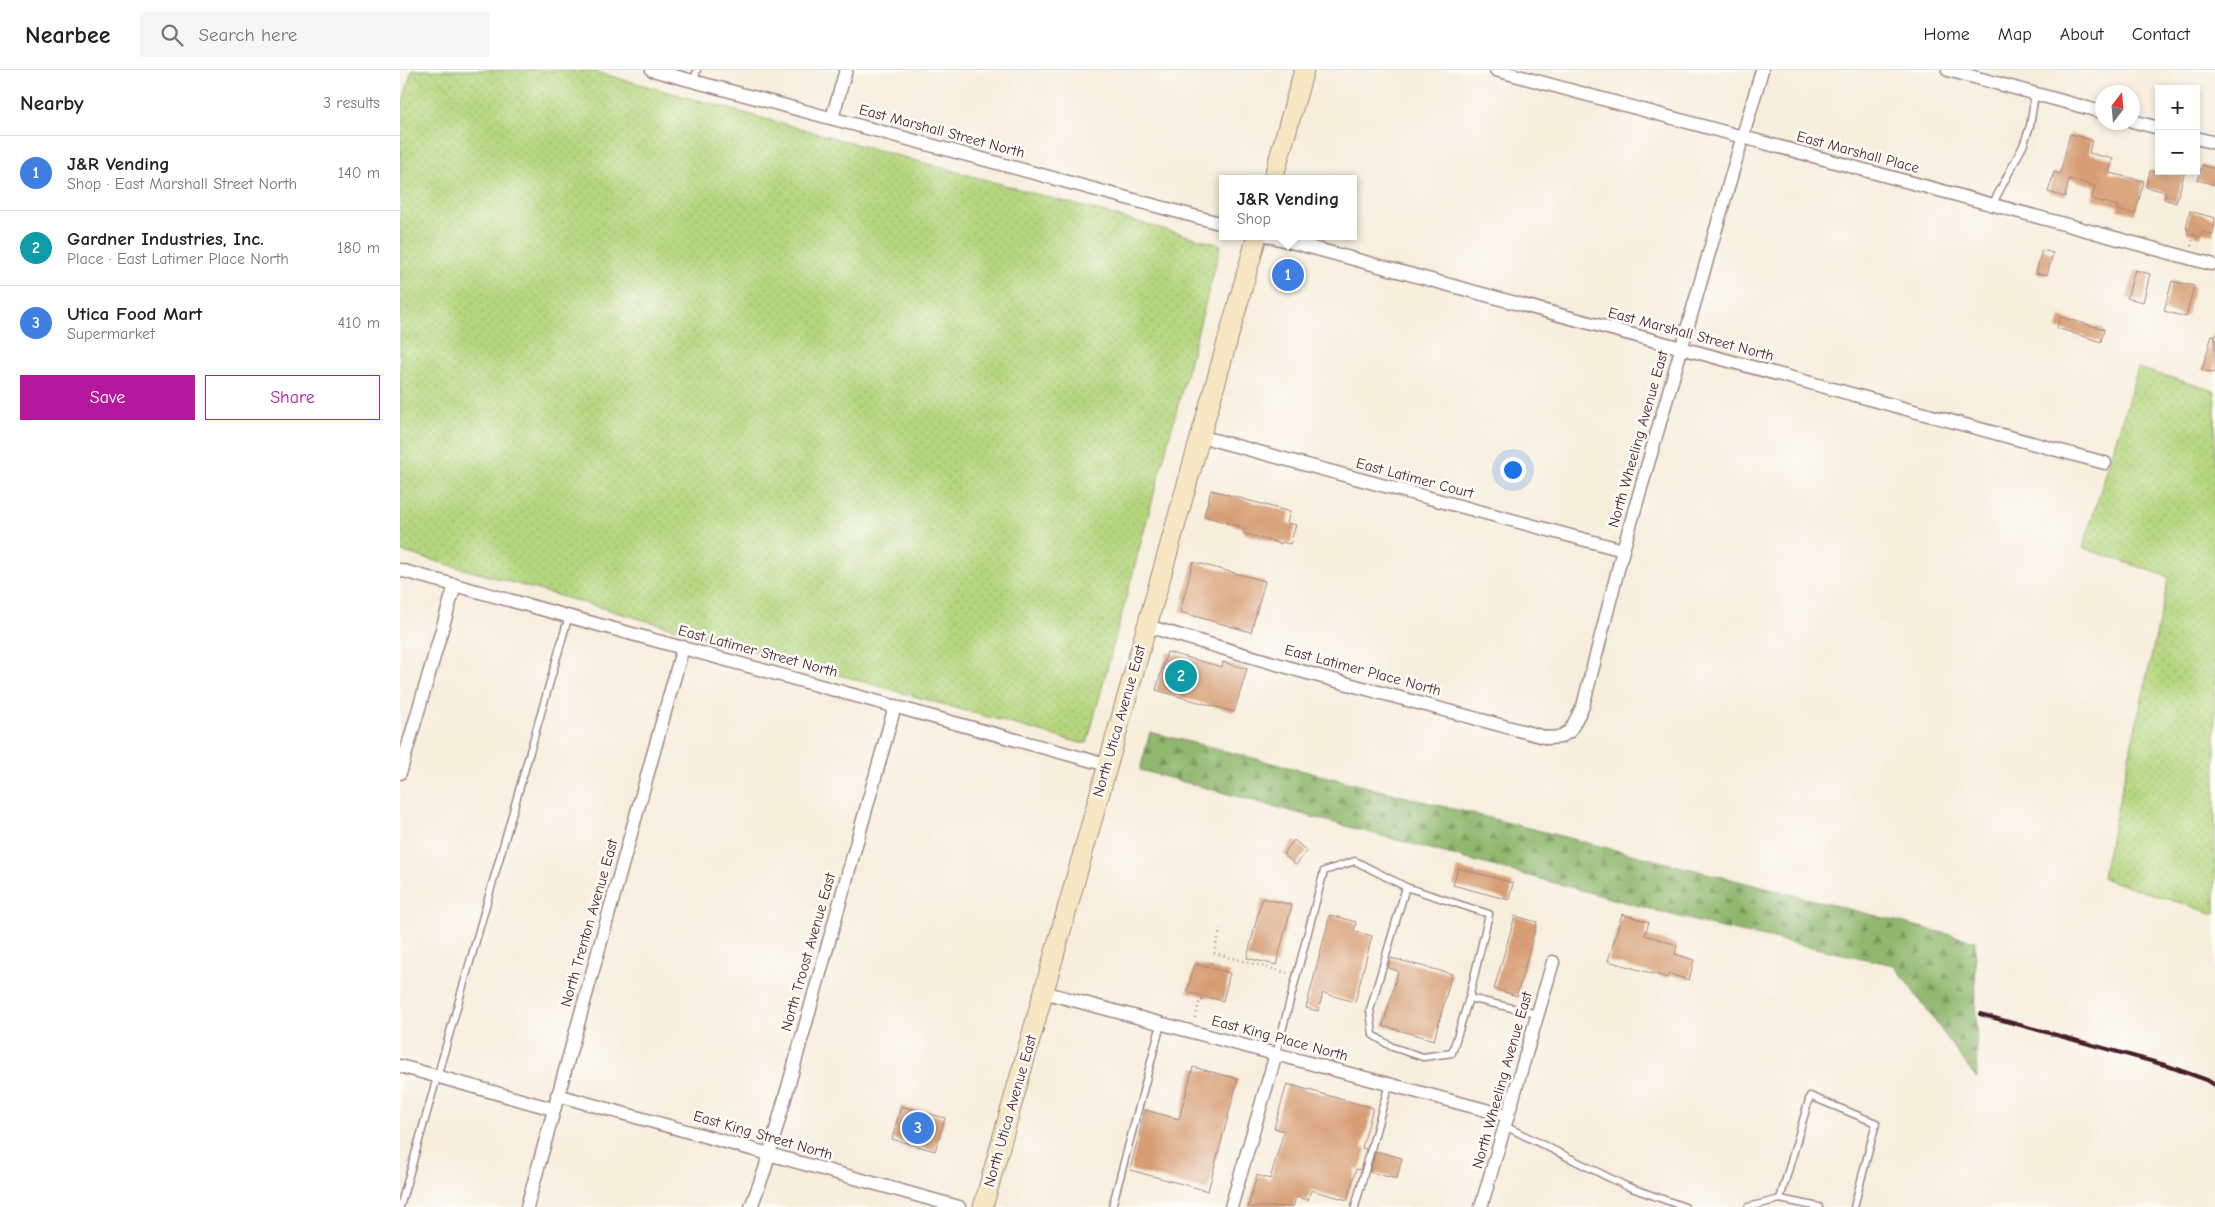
<!DOCTYPE html>
<meta charset="utf-8">
<style>
body{margin:0;font-family:"Comic Neue",sans-serif;background:#f6f6f6;color:#202124}
.controls{position:absolute;right:15px;top:15px;display:grid;overflow:hidden;border-radius:0px;box-shadow:0 2px 8px #0003}
.controls button{width:45px;height:45px;display:grid;place-items:center;padding:0;border:0;border-bottom:1px solid #e0e0e0;background:#fff;color:#202124;font:25px sans-serif}
.compass{position:absolute;left:1695px;top:15px;width:45px;height:45px;border-radius:50%;background:#fff;box-shadow:0 2px 8px #0003;rotate:16deg}
.you{position:absolute;left:1112px;top:399px;width:18px;height:18px;margin:-12px;border:4px solid #fff;border-radius:50%;background:#1a73e8;box-shadow:0 0 0 8px #1a73e833}
.badge{display:grid;place-items:center;width:32px;height:32px;border-radius:50%;background:#b5179e;color:#fff;font-size:16px;font-weight:700}
.pin{position:absolute;translate:-50% -50%;border:2px solid #fff;box-shadow:0 1px 5px #0006}
.popup{position:absolute;left:819px;top:105px;width:138px;height:65px;box-sizing:border-box;display:grid;place-content:center;border-radius:0px;background:#fff;filter:drop-shadow(0 1px 4px #0005);font-size:16px;white-space:nowrap;color:#757577}
.popup b{font-size:19px;color:#202124}
.popup::after{content:'';position:absolute;left:50%;top:100%;margin-left:-10px;border:10px solid transparent;border-top-color:#fff}
.list{margin:0;padding:0;list-style:none}
h2{display:flex;justify-content:space-between;align-items:center;height:65px;margin:0;padding:0 20px;font-size:21px}
h2 small{font-size:16px;font-weight:400;color:#757577}
.list li{display:grid;grid-template-columns:32px 1fr auto;gap:15px;align-items:center;box-sizing:border-box;height:75px;padding:0 20px;border-top:1px solid #e0e0e0}
.list b{display:block;font-size:19px;white-space:nowrap}
.list p{margin:0;font-size:16px;white-space:nowrap;color:#757577}
.list em{font-size:16px;font-style:normal;color:#757577}
.actions{display:flex;gap:10px;padding:15px 20px}
.actions a{flex:1;padding:11px 0;border:1px solid #b5179e;border-radius:0px;text-align:center;font-size:18px;color:#b5179e}
.actions .main{background:#b5179e;color:#fff}
.icon{flex:none;width:28px;height:28px;fill:none;stroke:currentColor;stroke-width:2;stroke-linecap:round;stroke-linejoin:round}
.map{position:relative;flex:none;width:1815px;height:1137px;overflow:hidden}
header{display:flex;align-items:center;gap:30px;box-sizing:border-box;height:70px;padding:0 25px;background:#fff;border-bottom:1px solid #e0e0e0}
header strong{font-size:24px}
nav{display:flex;gap:28px;margin-inline-start:auto;font-size:18px}
.search{width:350px;height:45px;background:#f6f6f6;display:flex;align-items:center;gap:12px;box-sizing:border-box;padding:0 18px;border-radius:0px;color:#757577;font-size:19px}
main{display:flex}
aside{flex:1;background:#fff}
.map>svg:first-child{display:block}
.grass{fill:url(#grass-dots);stroke:#7f7a54}
.forest{fill:url(#forest-firs);stroke:#6c6b4c}
.building{fill:#d79e74}
.lines{fill:none;stroke-linecap:round;stroke-linejoin:round}
.service-casing{stroke:#a08684;stroke-width:9}
.minor-casing{stroke:#a08684;stroke-width:15}
.secondary-casing{stroke:#a08684;stroke-width:21}
.path{stroke:#a08684;stroke-width:2.5;stroke-dasharray:1 4;stroke-linecap:butt}
.service{stroke:#fff;stroke-width:6}
.minor{stroke:#fff;stroke-width:12}
.secondary{stroke:#f7e8c3;stroke-width:19}
.rail{stroke:#4a1f2b;stroke-width:4}
.labels{text-anchor:middle;stroke-width:5;stroke-linejoin:round;paint-order:stroke}
.street-label{font-size:15px;fill:#4a1f2b;stroke:#fdfcf7}
</style>
<header>
<strong>Nearbee</strong>
<div class="search"><svg class="icon" aria-label="search" viewBox="0 0 24 24"><circle cx="10" cy="10" r="6"/><path d="M15 15l6 6"/></svg>Search here</div>
<nav><a>Home</a><a>Map</a><a>About</a><a>Contact</a></nav>
</header>
<main>
<aside>
<h2>Nearby<small>3 results</small></h2>
<ul class="list">
<li><span class="badge" style="background:#3f7fe0">1</span><div><b>J&amp;R Vending</b><p>Shop · East Marshall Street North</p></div><em>140 m</em></li>
<li><span class="badge" style="background:#0f9aa8">2</span><div><b>Gardner Industries, Inc.</b><p>Place · East Latimer Place North</p></div><em>180 m</em></li>
<li><span class="badge" style="background:#3f7fe0">3</span><div><b>Utica Food Mart</b><p>Supermarket</p></div><em>410 m</em></li>
</ul>
<div class="actions"><a class="main">Save</a><a>Share</a></div>
</aside>
<div class="map">
<svg width="1815" height="1137" viewBox="0 0 1815 1137">
<defs>
<pattern id="grass-dots" width="8" height="8" patternUnits="userSpaceOnUse" patternTransform="scale(1.25)"><rect width="8" height="8" fill="#b4d67e"/><path d="M2 2h.1M6 6h.1" fill="none" stroke="#9cb76d" stroke-width="1.8" stroke-linecap="round"/></pattern>
<pattern id="forest-firs" width="22" height="20" patternUnits="userSpaceOnUse" patternTransform="scale(1.25)"><rect width="22" height="20" fill="#8fb76d"/><path d="M5 1l3.5 6h-7zM16 11l3.5 6h-7z" fill="#77945a"/></pattern>
</defs>
<rect width="100%" height="100%" fill="#fdfcf7"/>
<filter id="ink" filterUnits="userSpaceOnUse"><feTurbulence type="fractalNoise" baseFrequency=".02" numOctaves="2"/><feDisplacementMap in="SourceGraphic" scale="10" xChannelSelector="R" yChannelSelector="G"/><feConvolveMatrix kernelMatrix="1 2 1 2 8 2 1 2 1" color-interpolation-filters="sRGB"/></filter>
<filter id="wash" filterUnits="userSpaceOnUse"><feTurbulence type="fractalNoise" baseFrequency=".0096" numOctaves="4" result="noise"/><feDisplacementMap in="SourceGraphic" scale="20" xChannelSelector="R" yChannelSelector="G"/><feGaussianBlur stdDeviation="1.12" result="paint"/><feColorMatrix in="noise" values="0 0 0 0 0 0 0 0 0 0 0 0 0 0 0 0 0 1.4 0 .05"/><feComposite in="paint" operator="in"/></filter>
<g filter="url(#wash)">
<rect width="100%" height="100%" fill="#f7eedc"/>
<g class="grass">
<polygon points="12,0 189,0 821,175 687,673 680,673 0,481 0,42"/>
<polygon points="1738,298 1815,321 1815,844 1702,808 1769,507 1683,478"/>
</g>
<polygon class="forest" points="750,662 1575,871 1577,1009 1494,895 1309,855 740,700"/>
<g id="blocks">
<g class="building">
<polygon points="1670,64 1692,70 1689,83 1713,89 1709,103 1744,111 1735,144 1717,140 1718,136 1692,129 1695,116 1669,109 1665,127 1648,122 1654,102 1660,104"/>
<polygon points="1802,95 1815,99 1815,115 1798,110"/>
<polygon points="1750,101 1785,101 1776,133 1764,129 1766,122 1746,117"/>
<polygon points="1790,141 1815,148 1813,165 1802,162 1801,167 1787,163 1788,159 1786,158"/>
<polygon points="1642,180 1653,183 1647,205 1636,203"/>
<polygon points="1735,200 1750,204 1743,232 1727,228"/>
<polygon points="1772,211 1794,216 1786,247 1764,241"/>
<polygon points="1660,247 1704,259 1701,272 1657,258"/>
<polygon points="1812,265 1815,265 1815,303 1802,300"/>
<polygon points="811,420 890,442 887,453 896,455 890,474 882,472 881,474 843,463 844,458 804,446"/>
<polygon points="793,492 865,511 851,562 780,542"/>
<polygon points="767,582 822,597 823,592 847,599 834,642 756,620"/>
<polygon points="894,770 907,781 896,795 883,784"/>
<polygon points="1058,798 1113,813 1109,830 1053,815"/>
<polygon points="862,828 892,835 876,895 847,888"/>
<polygon points="1222,844 1249,852 1245,865 1277,875 1275,884 1294,890 1289,910 1269,904 1268,908 1208,891"/>
<polygon points="930,845 956,852 954,861 972,866 955,932 923,923 918,941 906,938"/>
<polygon points="1115,846 1137,852 1117,926 1094,919"/>
<polygon points="991,888 1052,904 1034,970 983,956 998,901 988,898"/>
<polygon points="795,894 830,903 823,931 787,922"/>
<polygon points="793,997 838,1009 808,1121 730,1100 745,1040 779,1049"/>
<polygon points="887,1014 973,1038 962,1078 966,1079 960,1100 956,1099 947,1130 911,1120 908,1130 896,1127 893,1137 848,1137 857,1105 870,1109 884,1061 874,1058"/>
<polygon points="501,1036 545,1048 535,1081 492,1069"/>
<polygon points="976,1081 1002,1088 997,1109 970,1102"/>
</g>
</g>
</g>
<g filter="url(#ink)">
<use href="#blocks" fill-opacity="0" stroke="#a08684" stroke-width="1"/>
<g class="lines">
<defs>
<g id="service">
<polyline points="294,11 297,0"/>
<polyline points="1592,135 1623,76 1630,56 1635,24"/>
<polyline points="1006,817 970,940 973,965 992,977 1023,987 1052,983 1069,928"/>
<polyline points="876,984 924,801 955,791 1006,817 1089,844 1069,928 1138,944"/>
<polyline points="1105,1056 1226,1116 1285,1137"/>
<polyline points="1380,1129 1410,1026 1476,1053 1454,1137"/>
<polyline points="0,1137 169,545"/>
<polyline points="712,1137 761,954"/>
<polyline points="955,1137 989,1014"/>
<polyline points="1348,1137 1380,1129 1419,1137"/>
</g>
<g id="minor">
<polyline points="252,0 823,154"/>
<polyline points="1096,0 1811,194"/>
<polyline points="1548,0 1702,42"/>
<polyline points="432,48 446,0"/>
<polyline points="1732,51 1759,58"/>
<polyline points="1796,68 1815,73"/>
<polyline points="869,166 1705,393"/>
<polyline points="799,366 1223,480"/>
<polyline points="0,500 707,695"/>
<polyline points="747,556 904,602 1148,668 1160,667 1170,661 1183,636 1223,480 1362,0"/>
<polyline points="0,703 55,515"/>
<polyline points="643,922 1108,1046"/>
<polyline points="0,996 153,1039"/>
<polyline points="157,1025 559,1137"/>
<polyline points="127,1137 283,577"/>
<polyline points="351,1137 365,1099 495,636"/>
<polyline points="831,1137 876,984"/>
<polyline points="1081,1137 1153,892"/>
</g>
<g id="secondary">
<polyline points="873,109 904,0"/>
<polyline points="583,1137 857,166"/>
</g>
</defs>
<use href="#service" class="service-casing"/>
<use href="#minor" class="minor-casing"/>
<use href="#secondary" class="secondary-casing"/>
<g class="path">
<polyline points="1791,176 1794,165"/>
<polyline points="815,879 821,858"/>
<polyline points="814,883 887,903"/>
<polyline points="810,898 812,891"/>
<polyline points="795,948 800,930 802,930 803,926"/>
</g>
<use href="#service" class="service"/>
<use href="#minor" class="minor"/>
<use href="#secondary" class="secondary"/>
<polyline class="rail" points="1580,944 1765,995 1807,1010 1815,1015"/>
</g>
</g>
<g class="labels">
<g class="street-label">
<text transform="translate(542 61) rotate(15)" y="5">East Marshall Street North</text>
<text transform="translate(1458 82) rotate(15)" y="5">East Marshall Place</text>
<text transform="translate(1291 264) rotate(15)" y="5">East Marshall Street North</text>
<text transform="translate(1238 369) rotate(-74)" y="5">North Wheeling Avenue East</text>
<text transform="translate(1015 408) rotate(15)" y="5">East Latimer Court</text>
<text transform="translate(358 581) rotate(15)" y="5">East Latimer Street North</text>
<text transform="translate(963 600) rotate(15)" y="5">East Latimer Place North</text>
<text transform="translate(719 651) rotate(-74)" y="5">North Utica Avenue East</text>
<text transform="translate(189 853) rotate(-74)" y="5">North Trenton Avenue East</text>
<text transform="translate(408 882) rotate(-74)" y="5">North Troost Avenue East</text>
<text transform="translate(880 968) rotate(15)" y="5">East King Place North</text>
<text transform="translate(1102 1010) rotate(-74)" y="5">North Wheeling Avenue East</text>
<text transform="translate(610 1041) rotate(-74)" y="5">North Utica Avenue East</text>
<text transform="translate(363 1065) rotate(16)" y="5">East King Street North</text>
</g>
</g>
</svg>
<div class="controls">
<button>+</button>
<button>−</button>
</div>
<svg class="compass" viewBox="-18 -18 36 36"><path d="M0-13l5 13h-10z" fill="#e53935"/><path d="M0 13l5-13h-10z" fill="#757577"/></svg>
<div class="you"></div>
<div class="pin badge" style="left:888px;top:205px;background:#3f7fe0">1</div>
<div class="popup"><b>J&amp;R Vending</b>Shop</div>
<div class="pin badge" style="left:781px;top:606px;background:#0f9aa8">2</div>
<div class="pin badge" style="left:518px;top:1058px;background:#3f7fe0">3</div>
</div>
</main>
